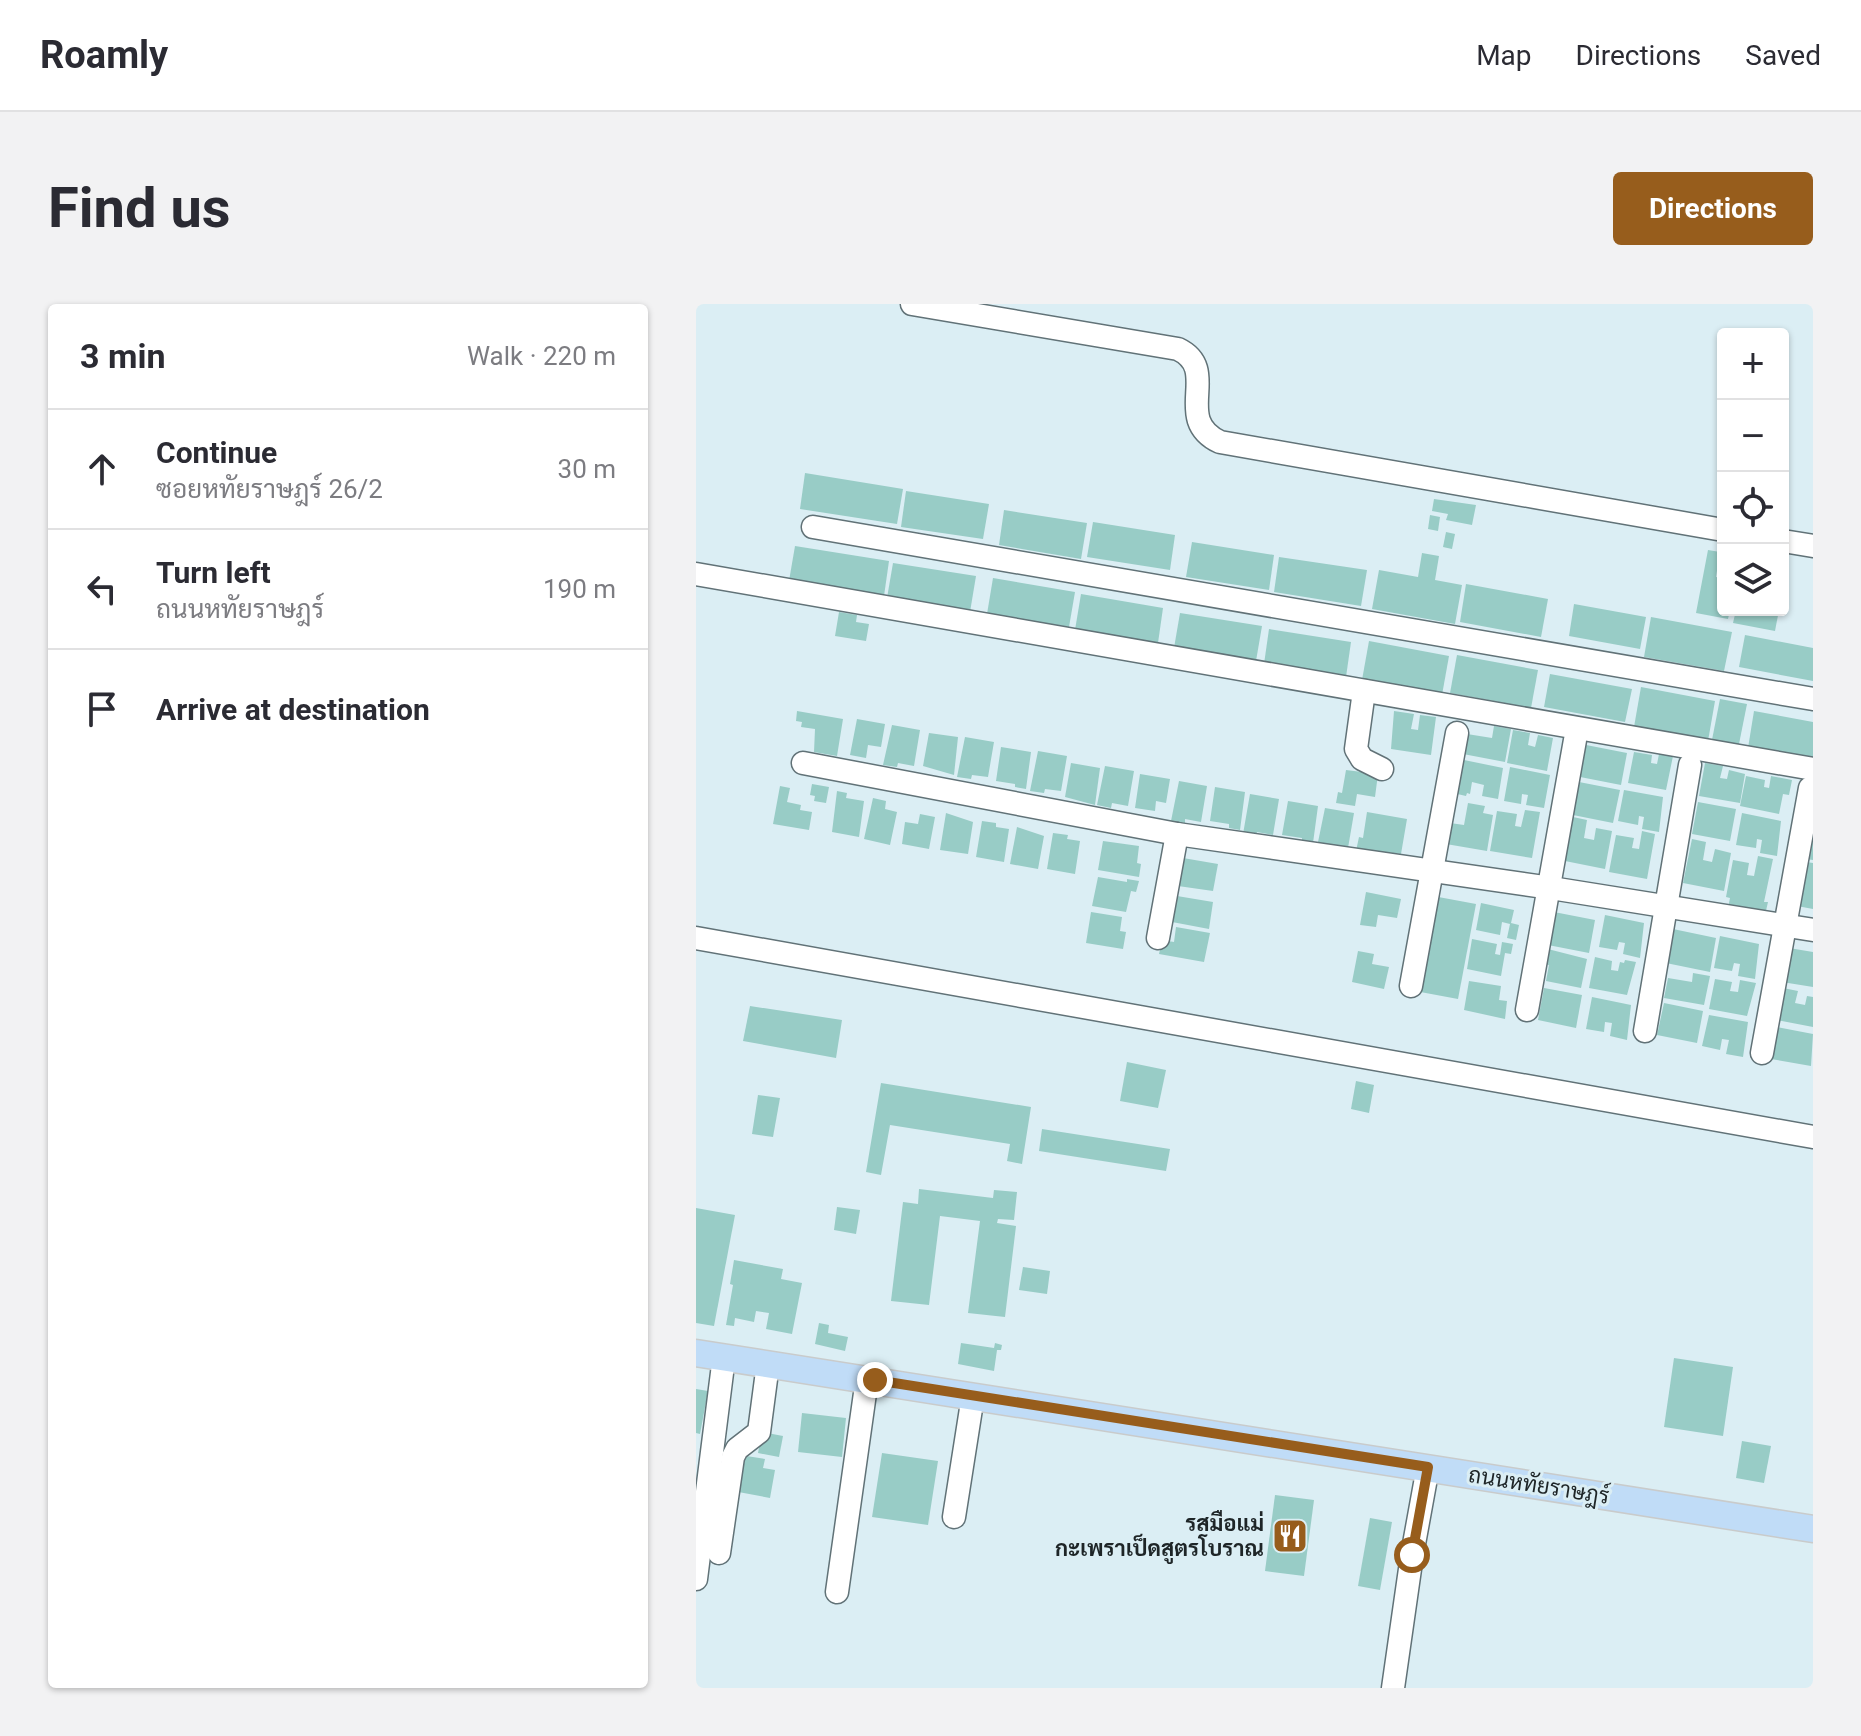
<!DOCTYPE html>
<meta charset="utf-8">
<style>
body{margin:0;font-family:Roboto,Sarabun,sans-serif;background:#f2f2f3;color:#2b2b33}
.controls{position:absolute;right:24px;top:24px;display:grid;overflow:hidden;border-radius:8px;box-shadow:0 2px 6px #0004}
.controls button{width:72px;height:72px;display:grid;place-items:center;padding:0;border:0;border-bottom:2px solid #e1e1e2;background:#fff;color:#2b2b33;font:40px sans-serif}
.stop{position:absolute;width:24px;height:24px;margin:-18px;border:6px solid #975d1c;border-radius:50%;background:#fff}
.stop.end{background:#975d1c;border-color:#fff;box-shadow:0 2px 8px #0008}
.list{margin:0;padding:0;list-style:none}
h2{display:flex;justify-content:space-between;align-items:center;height:104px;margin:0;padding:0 32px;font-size:34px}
h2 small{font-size:26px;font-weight:400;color:#7c7c81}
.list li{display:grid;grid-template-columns:52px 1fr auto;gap:24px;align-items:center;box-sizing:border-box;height:120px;padding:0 32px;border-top:2px solid #e1e1e2}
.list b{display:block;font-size:30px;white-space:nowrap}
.list p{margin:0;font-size:26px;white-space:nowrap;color:#7c7c81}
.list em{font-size:26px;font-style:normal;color:#7c7c81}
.icon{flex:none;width:44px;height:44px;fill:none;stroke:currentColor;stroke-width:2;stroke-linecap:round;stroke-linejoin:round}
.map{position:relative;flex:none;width:1117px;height:1384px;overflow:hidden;border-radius:8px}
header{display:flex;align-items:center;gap:48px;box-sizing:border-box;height:112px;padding:0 40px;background:#fff;border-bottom:2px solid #e1e1e2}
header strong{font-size:38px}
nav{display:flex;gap:44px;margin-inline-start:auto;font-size:28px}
.intro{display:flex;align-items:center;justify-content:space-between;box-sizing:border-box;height:192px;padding:0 48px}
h1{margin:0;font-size:56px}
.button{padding:20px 36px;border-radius:8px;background:#975d1c;color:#fff;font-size:28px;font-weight:700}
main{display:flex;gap:48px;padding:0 48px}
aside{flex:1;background:#fff;border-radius:8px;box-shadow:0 2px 6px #0004}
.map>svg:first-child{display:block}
.building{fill:#98ccc6}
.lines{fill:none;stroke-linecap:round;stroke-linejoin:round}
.minor-casing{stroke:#617277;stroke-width:25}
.major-casing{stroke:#c9cbcb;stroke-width:29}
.minor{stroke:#fff;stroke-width:22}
.major{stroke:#c0dcf7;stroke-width:26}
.route{stroke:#975d1c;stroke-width:10}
.labels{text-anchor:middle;stroke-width:6;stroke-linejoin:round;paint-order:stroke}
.street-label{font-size:22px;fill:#1e2527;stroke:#dbeef4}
.poi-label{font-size:22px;font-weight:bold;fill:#1e2527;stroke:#dbeef4;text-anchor:end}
</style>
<header>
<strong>Roamly</strong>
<nav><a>Map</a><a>Directions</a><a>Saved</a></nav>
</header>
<div class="intro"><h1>Find us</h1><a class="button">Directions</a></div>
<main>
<aside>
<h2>3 min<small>Walk · 220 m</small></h2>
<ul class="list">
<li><svg class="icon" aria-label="ahead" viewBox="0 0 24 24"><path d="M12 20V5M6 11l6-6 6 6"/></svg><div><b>Continue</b><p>ซอยหทัยราษฎร์ 26/2</p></div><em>30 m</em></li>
<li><svg class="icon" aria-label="left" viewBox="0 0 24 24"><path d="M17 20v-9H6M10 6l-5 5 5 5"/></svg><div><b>Turn left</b><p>ถนนหทัยราษฎร์</p></div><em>190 m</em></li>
<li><svg class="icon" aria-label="arrive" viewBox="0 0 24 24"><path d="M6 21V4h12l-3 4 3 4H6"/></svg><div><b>Arrive at destination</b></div></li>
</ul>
</aside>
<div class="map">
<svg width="1117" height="1384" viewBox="0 0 1117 1384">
<rect width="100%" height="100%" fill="#dbeef4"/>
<g class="building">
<polygon points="109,169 207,185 201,220 104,205"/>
<polygon points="210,187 293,200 287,235 205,223"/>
<polygon points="738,195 780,201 776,221 750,216 752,210 736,207"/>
<polygon points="308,206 391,219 385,255 303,241"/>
<polygon points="734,211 744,213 742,227 732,225"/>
<polygon points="397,218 479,231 474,266 391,253"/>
<polygon points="750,228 759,230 756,245 747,243"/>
<polygon points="496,238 578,251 573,286 490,273"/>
<polygon points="99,242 193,257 188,292 93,277"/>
<polygon points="1012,246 1024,248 1020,273 1027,274 1027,306 1034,306 1032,315 1000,309"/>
<polygon points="726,249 743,252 739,276 766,281 759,320 676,305 683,266 722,273"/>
<polygon points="583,253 671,266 665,302 578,288"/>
<polygon points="197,259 280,272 274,308 191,294"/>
<polygon points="297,274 379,288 373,323 291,310"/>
<polygon points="770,280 852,295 845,333 764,318"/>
<polygon points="385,290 467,304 462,339 379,326"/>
<polygon points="878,300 950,313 944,345 873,332"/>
<polygon points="1040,306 1083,306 1079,327 1037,319"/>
<polygon points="143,308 161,311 160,318 173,320 170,337 139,332"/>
<polygon points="484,309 566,322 560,357 478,344"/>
<polygon points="955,313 1036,328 1028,367 948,353"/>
<polygon points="573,325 655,338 650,373 568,360"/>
<polygon points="1049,331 1117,344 1117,377 1043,363"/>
<polygon points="673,337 753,352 746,391 666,376"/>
<polygon points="761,351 842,366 835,404 754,389"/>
<polygon points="854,370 936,385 929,418 848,403"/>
<polygon points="945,383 1019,397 1012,437 938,423"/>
<polygon points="1024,395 1051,400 1042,445 1015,441"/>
<polygon points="101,407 147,415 141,452 118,448 119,425 105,423 106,418 100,417"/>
<polygon points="698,407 718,410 715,425 722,426 724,411 740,413 735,451 695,445"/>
<polygon points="1058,407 1117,418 1117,456 1052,444"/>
<polygon points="161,415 189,420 185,443 172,441 170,454 154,451"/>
<polygon points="196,421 224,426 218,462 202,459 201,463 187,461"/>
<polygon points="798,422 815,425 809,458 767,450 771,430 796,434"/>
<polygon points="817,426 834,429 832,441 839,443 842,431 857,434 851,467 811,459"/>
<polygon points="233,429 262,433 258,471 227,462"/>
<polygon points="269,433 298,438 292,473 276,471 275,475 261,473"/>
<polygon points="885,440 931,449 925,481 879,472"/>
<polygon points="305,443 335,448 330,485 319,483 319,480 300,477"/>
<polygon points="342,447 371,452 365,487 349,485 348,489 334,487"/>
<polygon points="938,448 956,451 955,459 961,460 963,450 977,452 970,486 932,479"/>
<polygon points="768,456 807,464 802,495 786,492 788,481 776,478 774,490 771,489 770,492 757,489 760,475 764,476"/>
<polygon points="375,459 404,464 399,501 369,493"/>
<polygon points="1009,459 1027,462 1024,474 1031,475 1033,466 1049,470 1044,499 1003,492"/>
<polygon points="409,462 438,467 432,502 416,499 415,504 401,501"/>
<polygon points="814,463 854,471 848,504 830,501 832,491 826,490 825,500 808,497"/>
<polygon points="650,466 682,470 679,493 661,490 659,502 640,499 642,488 646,489"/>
<polygon points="444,470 474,475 470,499 460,497 459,507 439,504"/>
<polygon points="1050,472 1069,476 1068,483 1073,484 1075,472 1096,476 1093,491 1087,490 1083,510 1044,502"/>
<polygon points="483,477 511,482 505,518 489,515 489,519 475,517"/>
<polygon points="883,478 924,486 917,519 877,511"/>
<polygon points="116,480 133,483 130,499 118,497 119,492 114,491"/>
<polygon points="84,482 94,484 91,498 105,501 104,506 116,508 113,526 77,520"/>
<polygon points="519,483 549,488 544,526 533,524 533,520 514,517"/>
<polygon points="928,486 967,493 963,528 946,525 948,513 943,512 942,521 922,517"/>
<polygon points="141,487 151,489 150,494 168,497 163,533 136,528"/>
<polygon points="554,490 583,495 577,531 561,528 560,532 547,530"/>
<polygon points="177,494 190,497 189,505 201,508 194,541 168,535"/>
<polygon points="592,497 622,502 617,539 606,537 606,534 586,531"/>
<polygon points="1002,498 1040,505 1034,537 996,530"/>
<polygon points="772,499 789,502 787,509 797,511 791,547 750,540 754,519 768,521"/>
<polygon points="629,504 658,509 652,544 621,543"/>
<polygon points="829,506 844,508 836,554 794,547 801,507 821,510 819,522 825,523"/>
<polygon points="671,508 711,515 705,550 689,548 688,552 660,547 663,533 667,534"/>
<polygon points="250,509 277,518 272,550 244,546"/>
<polygon points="1046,509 1085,517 1081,552 1064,549 1066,536 1061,535 1060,544 1040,541"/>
<polygon points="224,510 239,513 233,545 206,540 209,518 222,520"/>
<polygon points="877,513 891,516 888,534 898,536 900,524 916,527 909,565 869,557"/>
<polygon points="286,517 300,519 300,523 313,525 308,558 280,553"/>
<polygon points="321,523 348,532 342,565 314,560"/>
<polygon points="946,527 959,530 951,575 913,568 920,531 938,534 936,544 943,545"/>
<polygon points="357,529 372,531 371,535 384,537 379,570 351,565"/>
<polygon points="1117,529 1117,556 1110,555"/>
<polygon points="996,535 1010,538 1007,556 1016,558 1019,545 1035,549 1028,587 987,579"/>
<polygon points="407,537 443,542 441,559 445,560 443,573 402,566"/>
<polygon points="1062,552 1077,555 1068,598 1072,598 1069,611 1032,604 1034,594 1030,593 1037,556 1053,559 1051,571 1058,572"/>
<polygon points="487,554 522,560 517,587 482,582"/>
<polygon points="1110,558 1117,559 1117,605 1101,602"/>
<polygon points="402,573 431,578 431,575 443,577 440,588 435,587 430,608 396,602"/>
<polygon points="670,588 705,595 701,614 682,611 680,623 664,621"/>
<polygon points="481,592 517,598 513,625 476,618"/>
<polygon points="737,592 780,600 762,695 719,687"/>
<polygon points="785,599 818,606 815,619 823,621 820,636 811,634 814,620 806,618 804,631 780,626"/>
<polygon points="395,608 426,613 424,627 430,628 427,645 390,639"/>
<polygon points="858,608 899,616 893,649 852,641"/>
<polygon points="909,611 948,619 944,654 927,650 929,639 923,638 921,646 903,643"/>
<polygon points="480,623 514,629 508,658 463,650 466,636 478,638"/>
<polygon points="977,625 1020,634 1014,668 970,659"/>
<polygon points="1024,632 1063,640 1059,675 1042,672 1044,660 1038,659 1036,667 1018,664"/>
<polygon points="776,635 801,640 799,650 804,651 806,638 817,640 815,650 809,649 805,672 771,665"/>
<polygon points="844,643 891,655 885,684 850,677 853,661 841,659"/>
<polygon points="1093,644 1117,648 1117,683 1086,678"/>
<polygon points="662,647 678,650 676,660 693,663 688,685 656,678"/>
<polygon points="899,653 916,657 915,666 922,667 924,658 928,659 929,656 940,658 931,691 893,684"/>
<polygon points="997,669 1014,672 1008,701 968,694 972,674 996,678"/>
<polygon points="1019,675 1036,678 1034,687 1042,688 1044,676 1060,679 1051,712 1013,705"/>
<polygon points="773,677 805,682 803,696 811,697 809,715 768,706"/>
<polygon points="848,684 886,691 880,724 842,716"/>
<polygon points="1087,684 1102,687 1099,699 1109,701 1111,692 1117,693 1117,723 1081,716"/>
<polygon points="896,693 935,701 931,736 914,732 916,719 909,718 908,728 890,725"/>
<polygon points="968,699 1007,707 1001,739 961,731"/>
<polygon points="54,702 146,716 140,754 47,737"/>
<polygon points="1013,711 1052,718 1047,753 1030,750 1033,736 1026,735 1024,746 1006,742"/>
<polygon points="1081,723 1117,730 1115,762 1075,755"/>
<polygon points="431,758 470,766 462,804 424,797"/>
<polygon points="660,777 678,781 673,809 655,805"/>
<polygon points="185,779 335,803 326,860 311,857 314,840 194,821 185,871 170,868"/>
<polygon points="62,791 84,794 77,833 56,830"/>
<polygon points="346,825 474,845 470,867 343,847"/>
<polygon points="223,885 297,894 298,886 321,888 318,916 302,915 301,919 320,922 309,1013 272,1009 284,917 244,912 233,1001 195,997 207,898 222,900"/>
<polygon points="141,903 164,906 160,930 138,926"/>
<polygon points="0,904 39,911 18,1022 0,1019"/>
<polygon points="38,956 87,965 85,975 106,979 96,1030 70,1025 73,1009 60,1007 58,1018 39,1014 38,1022 30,1021 37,981 34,980"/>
<polygon points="327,963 354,967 351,990 323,986"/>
<polygon points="123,1019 133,1021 132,1029 152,1033 149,1047 119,1040"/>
<polygon points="265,1039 298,1044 299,1039 306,1041 305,1046 301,1046 298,1067 262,1060"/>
<polygon points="978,1054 1037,1063 1027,1132 968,1123"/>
<polygon points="0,1085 12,1087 4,1130 0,1129"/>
<polygon points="106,1109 150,1114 146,1153 102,1148"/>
<polygon points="66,1128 87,1132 83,1153 62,1149"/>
<polygon points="1046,1137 1075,1142 1068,1179 1040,1174"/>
<polygon points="186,1149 242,1157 232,1221 176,1213"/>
<polygon points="44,1151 69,1155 67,1164 79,1166 74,1194 37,1187"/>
<polygon points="579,1191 618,1196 608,1272 569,1267"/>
<polygon points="674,1214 696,1218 684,1286 662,1282"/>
</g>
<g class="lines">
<defs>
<g id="minor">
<path d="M 216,0 L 482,45 C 526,66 475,115 524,138 L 1027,226"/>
<polyline points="117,223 1117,395"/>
<polyline points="1087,237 1117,242"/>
<polyline points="0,270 1117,465"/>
<polyline points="668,387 660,445 666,455 686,465"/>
<polyline points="107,459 481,530 855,584 1117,626"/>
<polyline points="0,634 1117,833"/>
<polyline points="462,634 481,530"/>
<polyline points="715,682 761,429"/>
<polyline points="831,706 879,436"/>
<polyline points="949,727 994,461"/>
<polyline points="1066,749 1114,484"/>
<polyline points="258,1213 277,1092"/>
<polyline points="23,1249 37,1153 41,1145 63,1128 72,1060"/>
<polyline points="0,1275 28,1053"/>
<polyline points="141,1288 171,1075"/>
<polyline points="697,1384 716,1251 732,1163"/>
</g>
<polyline id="major" points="0,1049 1117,1225"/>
</defs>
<use href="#minor" class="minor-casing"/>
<use href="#major" class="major-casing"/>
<use href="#minor" class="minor"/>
<use href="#major" class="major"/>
</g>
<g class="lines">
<polyline class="route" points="179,1076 732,1163 716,1251"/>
</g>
<defs>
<symbol id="restaurant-square" viewBox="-11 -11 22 22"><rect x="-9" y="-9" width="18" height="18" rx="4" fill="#975d1c" stroke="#dbeef4"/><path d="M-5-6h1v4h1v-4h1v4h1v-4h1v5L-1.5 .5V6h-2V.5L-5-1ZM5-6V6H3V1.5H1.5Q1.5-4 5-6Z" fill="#fff"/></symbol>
</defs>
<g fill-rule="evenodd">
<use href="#restaurant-square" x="574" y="1212" width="40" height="40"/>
</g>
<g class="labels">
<g class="street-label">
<text transform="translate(843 1181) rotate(9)" y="8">ถนนหทัยราษฎร์</text>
</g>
<g class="poi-label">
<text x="568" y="1227">รสมือแม่<tspan x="568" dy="25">กะเพราเป็ดสูตรโบราณ</tspan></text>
</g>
</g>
</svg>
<div class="controls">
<button>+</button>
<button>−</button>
<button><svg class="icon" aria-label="locate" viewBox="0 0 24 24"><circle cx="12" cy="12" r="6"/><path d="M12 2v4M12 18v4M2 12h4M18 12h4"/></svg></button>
<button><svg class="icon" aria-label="layers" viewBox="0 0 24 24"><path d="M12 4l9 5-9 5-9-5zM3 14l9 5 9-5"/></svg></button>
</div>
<div class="stop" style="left:716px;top:1251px"></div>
<div class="stop end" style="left:179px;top:1076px"></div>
</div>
</main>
